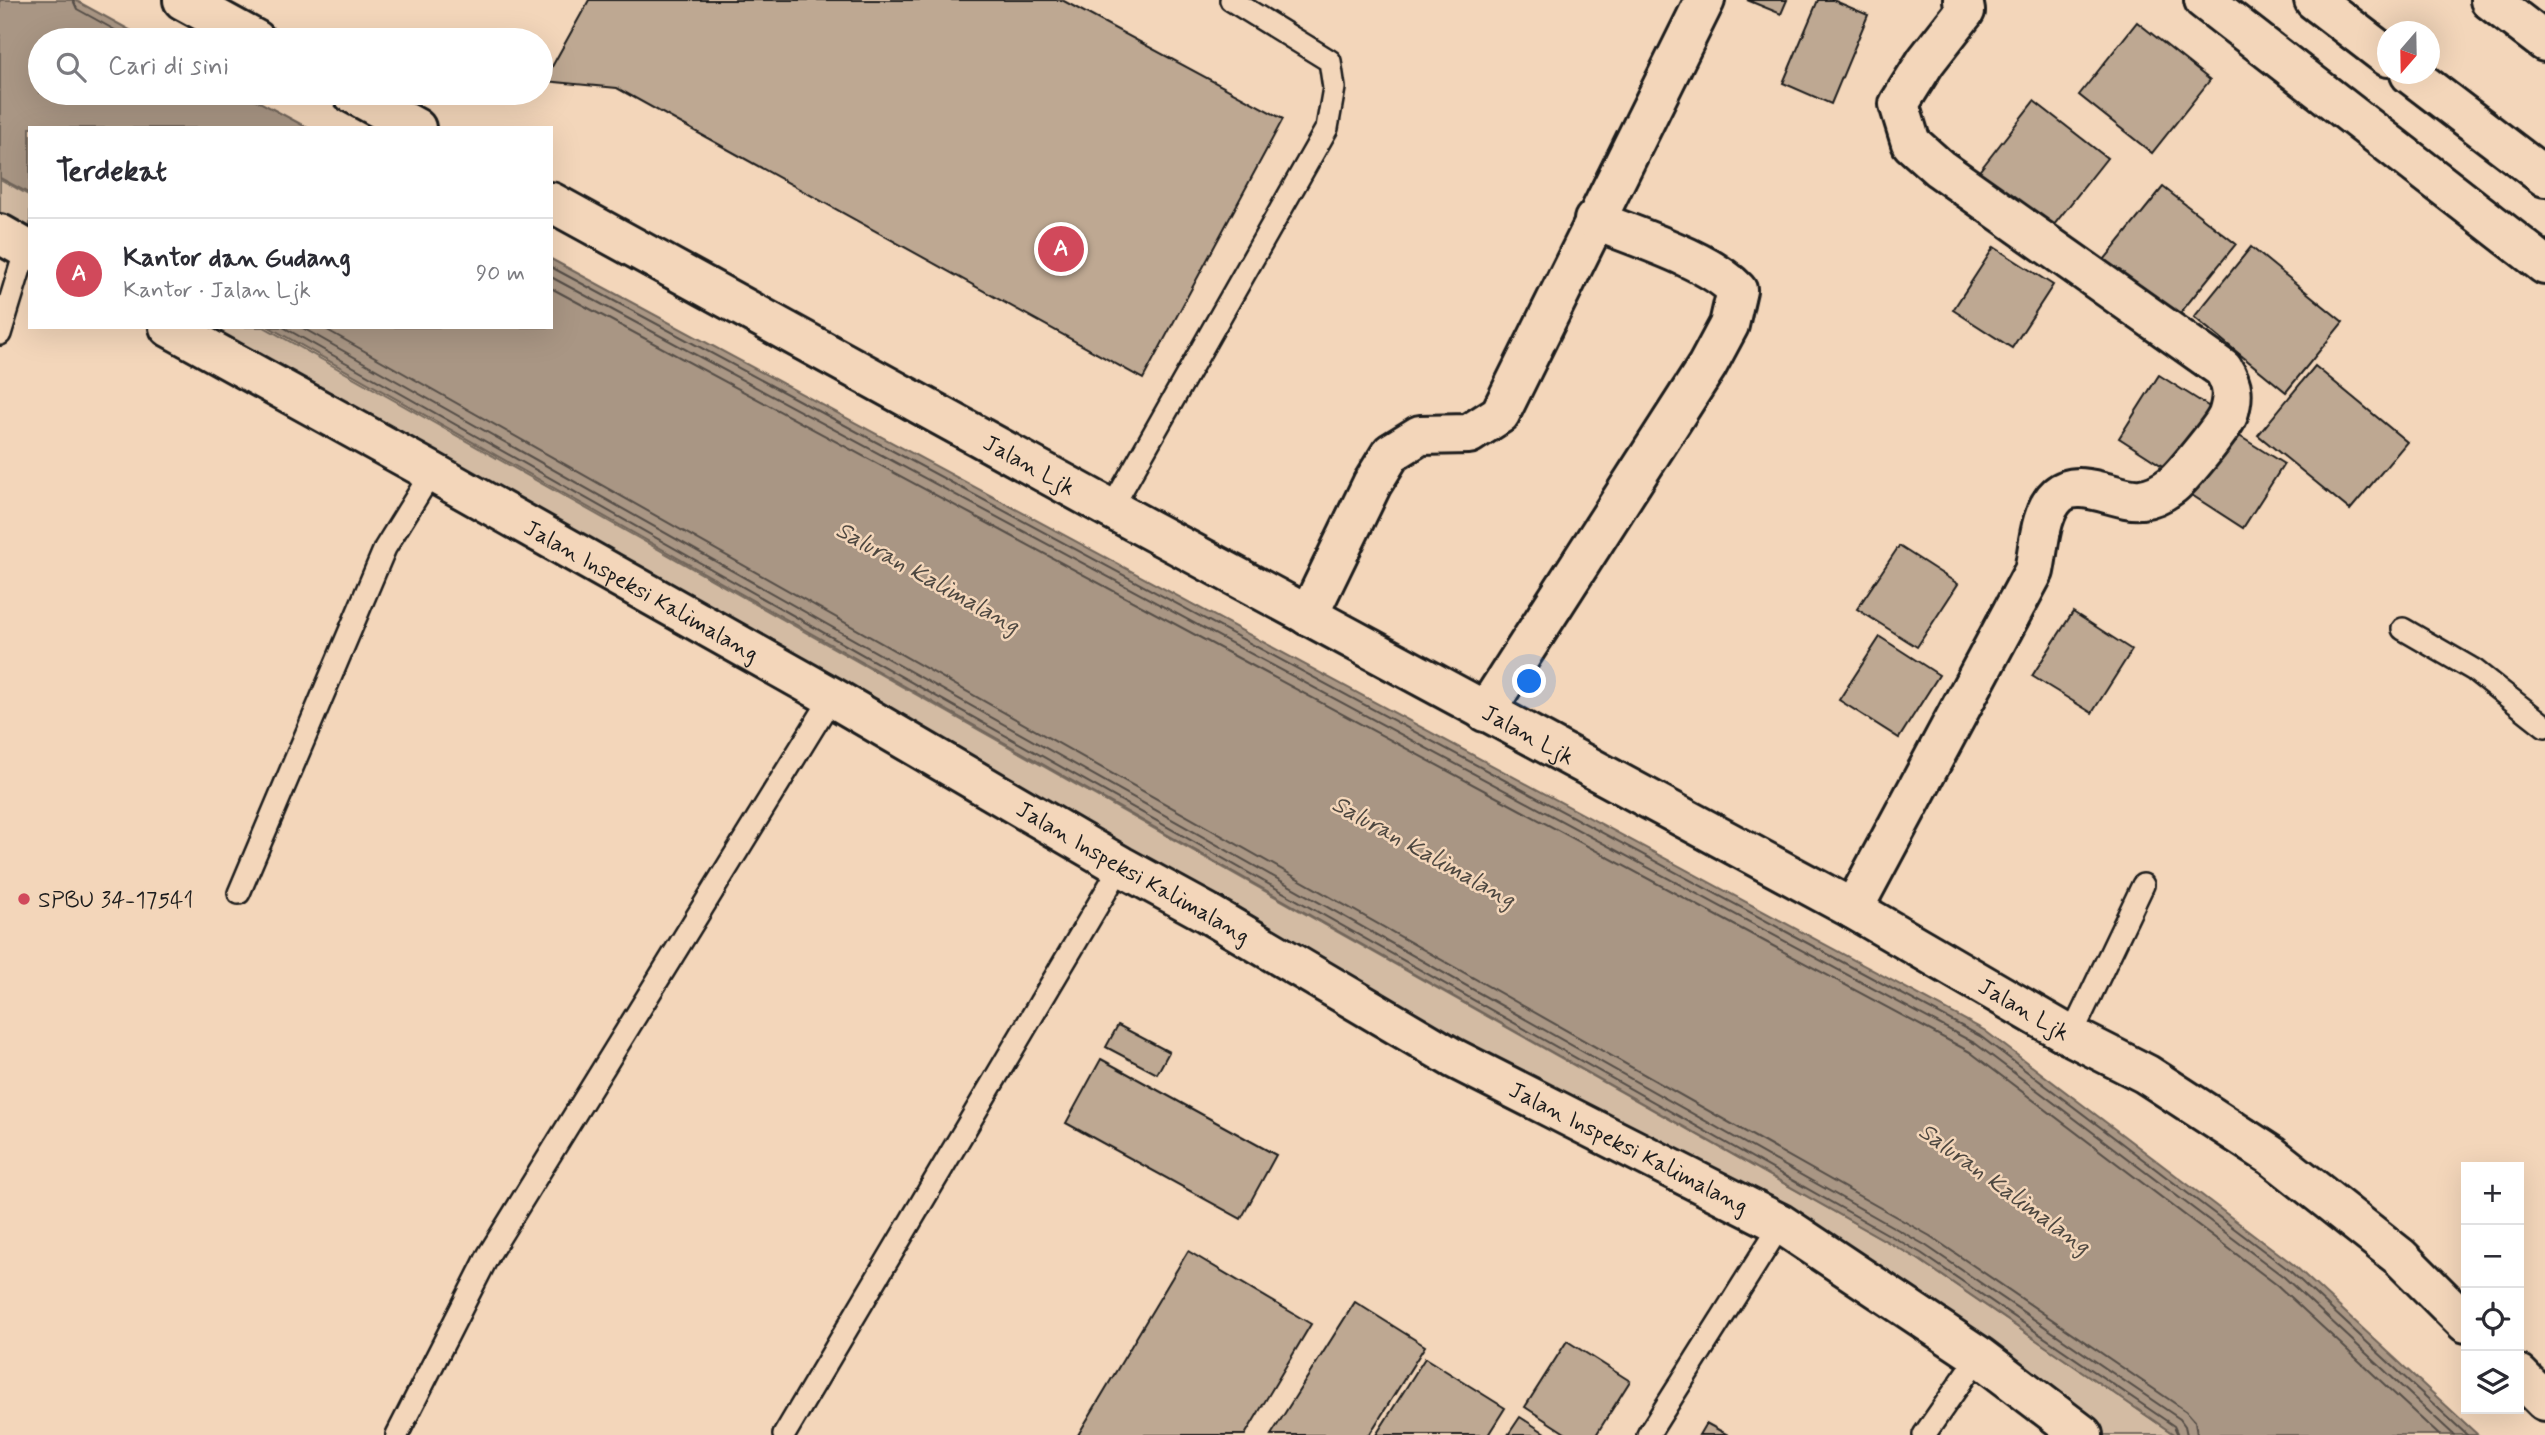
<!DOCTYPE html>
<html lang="id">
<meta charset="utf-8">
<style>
body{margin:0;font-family:Mynerve,sans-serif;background:#f2f2f3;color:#2b2b33}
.controls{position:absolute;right:21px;bottom:21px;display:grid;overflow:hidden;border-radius:0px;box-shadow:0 7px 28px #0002}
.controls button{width:63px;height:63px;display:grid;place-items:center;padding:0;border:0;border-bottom:2px solid #e1e1e2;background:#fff;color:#2b2b33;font:35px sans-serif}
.compass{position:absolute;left:2377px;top:21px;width:63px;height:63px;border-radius:50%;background:#fff;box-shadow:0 7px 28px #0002;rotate:200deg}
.you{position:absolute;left:1530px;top:682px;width:24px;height:24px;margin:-18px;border:5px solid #fff;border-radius:50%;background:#1a73e8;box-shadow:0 0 0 10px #1a73e833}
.badge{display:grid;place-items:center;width:46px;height:46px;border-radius:50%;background:#d1495b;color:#fff;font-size:23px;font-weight:700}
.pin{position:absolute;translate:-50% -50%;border:4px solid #fff;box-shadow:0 2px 7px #0006}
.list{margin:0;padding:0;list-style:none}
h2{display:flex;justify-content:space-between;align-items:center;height:91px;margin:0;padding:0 28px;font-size:30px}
h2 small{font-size:23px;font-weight:400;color:#7c7c81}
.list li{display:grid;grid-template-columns:46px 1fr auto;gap:21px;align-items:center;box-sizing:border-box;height:112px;padding:0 28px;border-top:2px solid #e1e1e2}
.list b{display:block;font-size:26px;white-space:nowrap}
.list p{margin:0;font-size:23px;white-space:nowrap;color:#7c7c81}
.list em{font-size:23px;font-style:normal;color:#7c7c81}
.icon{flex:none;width:38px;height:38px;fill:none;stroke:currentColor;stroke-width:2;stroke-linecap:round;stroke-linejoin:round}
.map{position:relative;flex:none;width:2545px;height:1435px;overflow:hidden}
.search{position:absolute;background:#fff;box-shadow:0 7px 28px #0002;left:28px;top:28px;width:525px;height:77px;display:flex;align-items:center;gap:18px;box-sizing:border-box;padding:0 24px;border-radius:38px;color:#7c7c81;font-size:26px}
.panel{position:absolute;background:#fff;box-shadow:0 7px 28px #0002;left:28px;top:126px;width:525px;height:203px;border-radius:0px}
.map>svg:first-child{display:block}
.green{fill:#d3bba3;stroke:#786c60;stroke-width:2}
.water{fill:#a99684;stroke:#71655a;stroke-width:2}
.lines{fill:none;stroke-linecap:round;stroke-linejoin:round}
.shore{stroke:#544d46;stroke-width:2}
.building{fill:#bea892;stroke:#1c1c1c;stroke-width:2}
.service-casing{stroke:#1c1c1c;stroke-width:26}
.minor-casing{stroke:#1c1c1c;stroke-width:44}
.primary-casing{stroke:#1c1c1c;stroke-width:44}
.motorway-casing{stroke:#1c1c1c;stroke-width:44}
.service{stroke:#f3d6ba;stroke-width:21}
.minor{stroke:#f3d6ba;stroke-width:38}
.primary{stroke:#f3d6ba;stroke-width:38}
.motorway{stroke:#f3d6ba;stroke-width:38}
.poi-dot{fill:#d1495b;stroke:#f3d6ba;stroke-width:2.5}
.labels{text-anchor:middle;stroke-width:5;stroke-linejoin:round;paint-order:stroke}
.street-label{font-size:23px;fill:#1c1c1c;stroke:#f3d6ba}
.poi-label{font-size:23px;fill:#1c1c1c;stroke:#f3d6ba;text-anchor:start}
.water-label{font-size:24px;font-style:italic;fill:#4d4740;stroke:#f3d6ba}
</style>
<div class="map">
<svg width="2545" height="1435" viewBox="0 0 2545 1435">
<rect width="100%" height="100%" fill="#f3d6ba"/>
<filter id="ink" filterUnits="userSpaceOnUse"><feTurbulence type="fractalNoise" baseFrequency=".0143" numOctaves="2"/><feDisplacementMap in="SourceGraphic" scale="14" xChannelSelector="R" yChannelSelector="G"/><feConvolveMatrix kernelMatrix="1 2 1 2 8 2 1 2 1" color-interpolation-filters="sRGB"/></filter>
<g filter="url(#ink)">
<g class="green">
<polygon points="0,179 30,196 30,251 0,234"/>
<polygon points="169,327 264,327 1918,1259 2175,1435 2083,1435 1979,1356"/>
</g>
<g class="water">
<polygon points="0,0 75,0 148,40 40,40 40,93 243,93 308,128 30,128 30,194 0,178"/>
<polygon points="551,259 1984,1030 2294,1265 2478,1435 2175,1435 1918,1259 269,327 551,327"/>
</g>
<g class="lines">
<g class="shore">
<polyline points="73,0 77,9 133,40"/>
<polyline points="551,267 1980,1036 2289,1270 2467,1435"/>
<polyline points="551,277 1976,1044 2284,1277 2454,1435"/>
<polyline points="551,288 1970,1052 2277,1285 2439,1435"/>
<polyline points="283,327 1921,1253 2174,1426 2178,1435"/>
<polyline points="301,327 1925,1245 2180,1419 2185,1426 2187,1435"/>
<polyline points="322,327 1930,1236 2186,1411 2195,1421 2197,1435"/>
</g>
</g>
<g class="building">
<polygon points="589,0 1062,0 1283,119 1143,379 617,88 544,81"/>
<polygon points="1747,0 1787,0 1781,14"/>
<polygon points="1818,0 1833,0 1868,15 1831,104 1783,83"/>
<polygon points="2137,22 2210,80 2152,153 2079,95"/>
<polygon points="2034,101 2107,158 2049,231 1977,174"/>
<polygon points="2163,187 2236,244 2177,317 2104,260"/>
<polygon points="1994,247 2053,285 2012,348 1953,310"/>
<polygon points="2251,247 2343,322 2286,392 2194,317"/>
<polygon points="2315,366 2407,442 2350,510 2258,435"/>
<polygon points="2159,375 2219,413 2178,476 2119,438"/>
<polygon points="2225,427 2284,464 2243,528 2184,490"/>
<polygon points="1899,546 1958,584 1917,647 1857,609"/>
<polygon points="2073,612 2132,650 2092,713 2032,676"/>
<polygon points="1880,637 1939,675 1899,738 1839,700"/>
<polygon points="1118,1025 1169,1052 1157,1074 1106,1047"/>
<polygon points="1101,1059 1276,1155 1241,1219 1066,1123"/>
<polygon points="1188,1251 1311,1324 1245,1435 1078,1435"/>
<polygon points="1355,1302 1425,1346 1369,1435 1271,1435"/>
<polygon points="1567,1341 1630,1381 1596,1435 1568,1435 1525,1407"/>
<polygon points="1425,1358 1505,1408 1488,1435 1376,1435"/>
<polygon points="1520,1417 1548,1435 1508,1435"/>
<polygon points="1706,1423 1728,1435 1699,1435"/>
</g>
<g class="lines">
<defs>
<g id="service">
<polyline points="0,334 26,249"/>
<polyline points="1111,509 1327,128 1334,88 1330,61 1231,0"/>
<polyline points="2403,629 2474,670 2545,726"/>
<polyline points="239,893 385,548 432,472"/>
<polyline points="2071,1036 2143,885"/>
<polyline points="397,1435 489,1254 832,697"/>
<polyline points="784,1435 1121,866"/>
<polyline points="1648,1435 1781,1224"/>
<polyline points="1924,1435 1979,1356"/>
</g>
<g id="minor">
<polyline points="183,0 256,40"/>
<polyline points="352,93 416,128"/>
<path id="s1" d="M 551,202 L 1111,509 L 1853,909 L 2071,1036 L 2146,1074 L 2272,1156 L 2400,1257 L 2466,1323"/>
<polyline points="1308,616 1372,484 1391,453 1420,435 1469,434 1500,414 1705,0"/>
<path d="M 1485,712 L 1707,366 L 1729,325 L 1737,290 C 1708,259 1635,237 1594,220"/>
<path d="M 1853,909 L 2034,571 C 2039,548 2039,512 2058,495 C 2080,476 2118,502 2141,499 C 2151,498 2163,492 2171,486 C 2181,479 2224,426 2228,415 C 2234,396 2233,385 2223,369 L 1939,168 L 1911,143 L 1899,104 L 1926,61 L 1965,11 L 1963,0"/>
<polyline points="2519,1375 2545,1401"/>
</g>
<g id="primary">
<polyline points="0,234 30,251"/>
<path id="s2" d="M 169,327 L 432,472 L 832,697 L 1121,866 L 1207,913 L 1453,1058 L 1781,1224 L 1979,1356 L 2083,1435"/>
</g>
<g id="motorway">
<polyline points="2204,0 2545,265"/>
<polyline points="2314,0 2388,57"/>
<polyline points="2490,0 2545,42"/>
<polyline points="2410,74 2545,177"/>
</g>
</defs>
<use href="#service" class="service-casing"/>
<use href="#minor" class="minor-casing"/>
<use href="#primary" class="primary-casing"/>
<use href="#motorway" class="motorway-casing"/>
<use href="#service" class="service"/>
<use href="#minor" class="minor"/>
<use href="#primary" class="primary"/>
<use href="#motorway" class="motorway"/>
</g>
</g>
<circle class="poi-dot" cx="24" cy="899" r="7"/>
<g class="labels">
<g class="street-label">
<text dy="8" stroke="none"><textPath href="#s1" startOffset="546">Jalan Ljk</textPath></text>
<text dy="8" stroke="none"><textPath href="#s2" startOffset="541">Jalan Inspeksi Kalimalang</textPath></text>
<text dy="8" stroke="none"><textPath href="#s1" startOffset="1113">Jalan Ljk</textPath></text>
<text dy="8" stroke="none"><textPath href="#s2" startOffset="1108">Jalan Inspeksi Kalimalang</textPath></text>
<text dy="8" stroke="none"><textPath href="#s1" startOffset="1680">Jalan Ljk</textPath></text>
<text dy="8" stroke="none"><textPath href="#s2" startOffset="1675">Jalan Inspeksi Kalimalang</textPath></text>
</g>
<g class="poi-label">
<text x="38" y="907">SPBU 34-17541</text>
</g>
<g class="water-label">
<text transform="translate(928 577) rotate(29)" y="8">Saluran Kalimalang</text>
<text transform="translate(1424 851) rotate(29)" y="8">Saluran Kalimalang</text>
<text transform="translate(2005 1188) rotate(36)" y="8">Saluran Kalimalang</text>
</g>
</g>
</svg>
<div class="controls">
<button>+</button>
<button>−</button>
<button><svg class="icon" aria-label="locate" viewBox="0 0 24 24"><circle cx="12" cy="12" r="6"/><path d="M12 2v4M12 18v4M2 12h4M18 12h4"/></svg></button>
<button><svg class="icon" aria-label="layers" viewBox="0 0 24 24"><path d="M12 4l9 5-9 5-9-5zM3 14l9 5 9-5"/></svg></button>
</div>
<svg class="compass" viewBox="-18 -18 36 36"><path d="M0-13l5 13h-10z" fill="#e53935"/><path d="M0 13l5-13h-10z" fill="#7c7c81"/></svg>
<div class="you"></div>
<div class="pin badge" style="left:1061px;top:249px">A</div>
<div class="search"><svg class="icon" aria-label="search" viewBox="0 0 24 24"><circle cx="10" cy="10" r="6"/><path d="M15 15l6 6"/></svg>Cari di sini</div>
<section class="panel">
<h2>Terdekat<small></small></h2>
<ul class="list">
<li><span class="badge">A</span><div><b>Kantor dan Gudang</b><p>Kantor · Jalan Ljk</p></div><em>90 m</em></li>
</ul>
</section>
</div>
